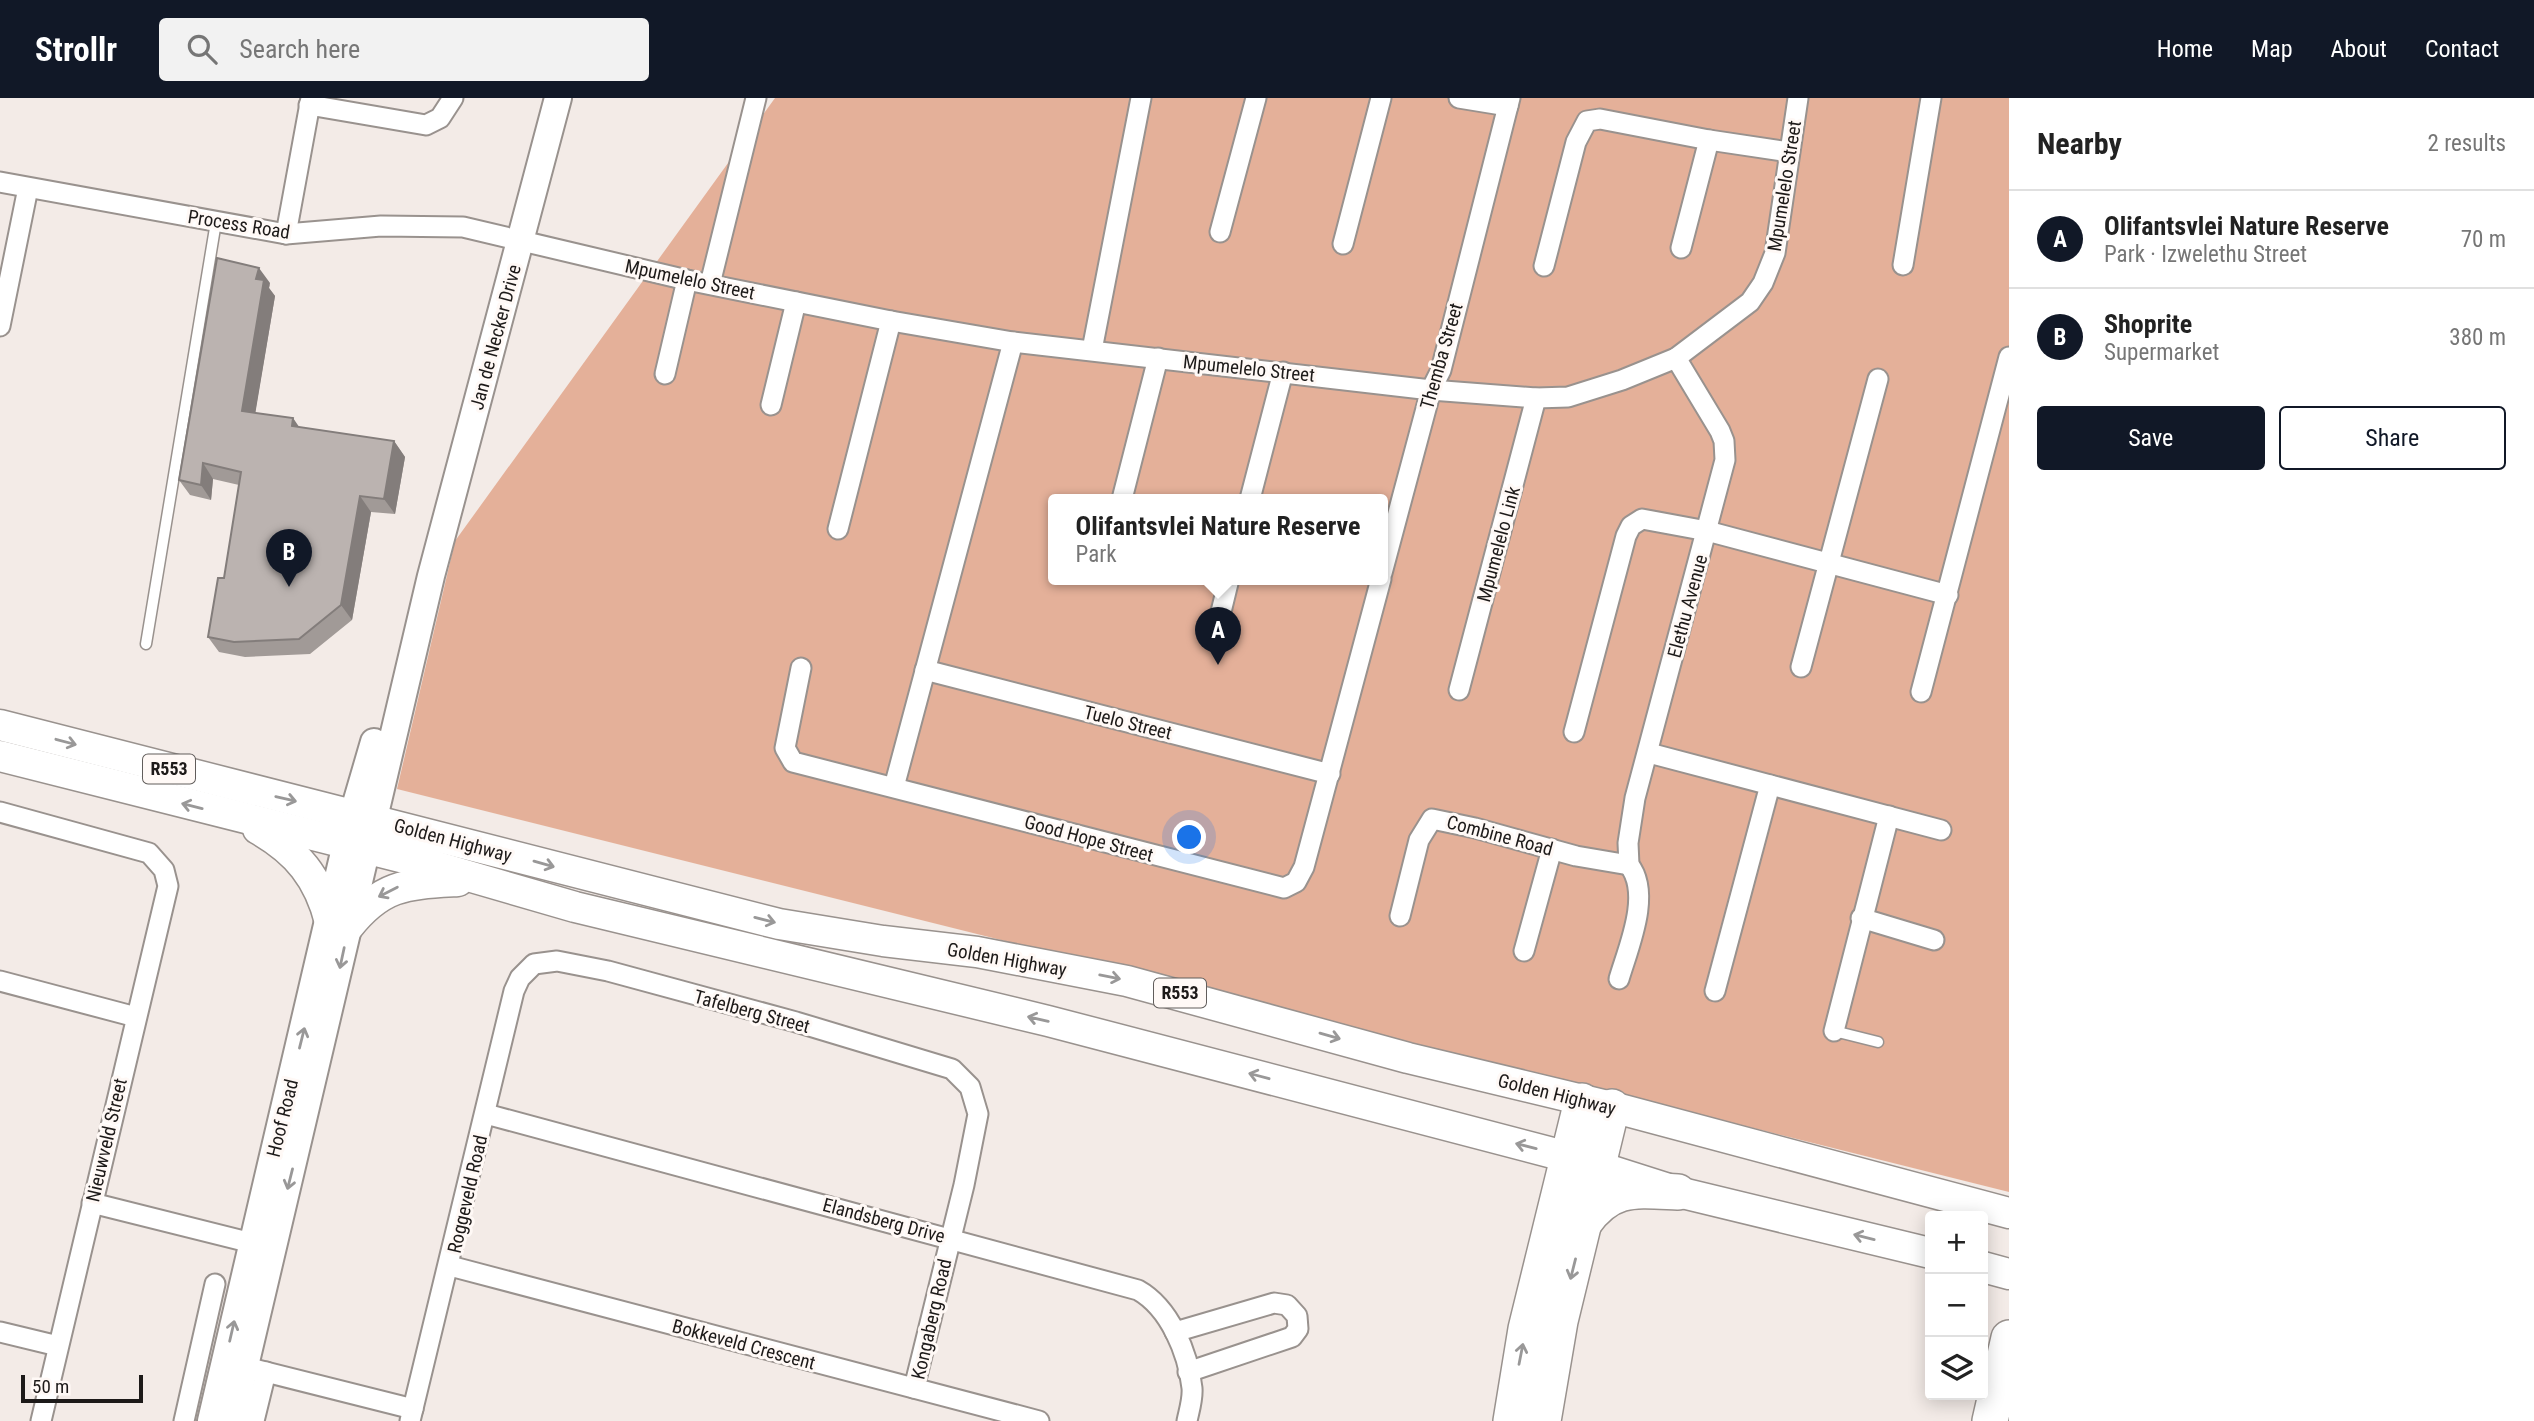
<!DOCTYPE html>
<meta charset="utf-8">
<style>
body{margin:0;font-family:"Roboto Condensed",sans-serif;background:#f2f2f2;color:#222}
.controls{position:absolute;right:21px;bottom:21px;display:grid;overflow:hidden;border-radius:7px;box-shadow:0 4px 18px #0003}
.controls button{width:63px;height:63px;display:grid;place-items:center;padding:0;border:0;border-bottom:2px solid #e0e0e0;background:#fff;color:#222;font:35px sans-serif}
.scale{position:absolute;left:21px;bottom:18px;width:122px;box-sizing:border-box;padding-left:7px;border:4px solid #1d1a19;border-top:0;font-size:19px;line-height:24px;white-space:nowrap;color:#1d1a19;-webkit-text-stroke:5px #fff9f6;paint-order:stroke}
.you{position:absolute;left:1190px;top:740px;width:24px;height:24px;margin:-18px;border:5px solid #fff;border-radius:50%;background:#1a73e8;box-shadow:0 0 0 10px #1a73e833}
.badge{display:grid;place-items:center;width:46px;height:46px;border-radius:50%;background:#111827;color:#fff;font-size:23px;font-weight:700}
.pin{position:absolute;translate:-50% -58px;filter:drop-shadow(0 2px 4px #0008)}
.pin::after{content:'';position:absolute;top:37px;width:24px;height:21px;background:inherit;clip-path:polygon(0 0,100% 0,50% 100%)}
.popup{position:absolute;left:1048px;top:396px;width:340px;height:91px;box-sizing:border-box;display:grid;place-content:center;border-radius:7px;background:#fff;filter:drop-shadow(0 2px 5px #0005);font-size:23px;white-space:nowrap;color:#767676}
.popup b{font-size:26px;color:#222}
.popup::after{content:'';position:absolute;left:50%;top:100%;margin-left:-14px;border:14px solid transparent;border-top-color:#fff}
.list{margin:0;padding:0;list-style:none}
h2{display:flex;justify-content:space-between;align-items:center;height:91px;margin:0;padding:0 28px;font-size:30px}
h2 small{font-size:23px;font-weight:400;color:#767676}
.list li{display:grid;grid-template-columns:46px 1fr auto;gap:21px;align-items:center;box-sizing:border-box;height:98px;padding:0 28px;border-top:2px solid #e0e0e0}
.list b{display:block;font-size:26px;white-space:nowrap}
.list p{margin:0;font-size:23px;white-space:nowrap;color:#767676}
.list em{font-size:23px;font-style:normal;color:#767676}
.actions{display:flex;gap:14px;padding:21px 28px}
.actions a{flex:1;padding:16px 0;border:2px solid #111827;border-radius:7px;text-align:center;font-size:24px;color:#111827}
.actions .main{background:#111827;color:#fff}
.icon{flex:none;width:38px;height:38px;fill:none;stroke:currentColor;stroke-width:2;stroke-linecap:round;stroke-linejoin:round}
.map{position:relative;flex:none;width:2009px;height:1323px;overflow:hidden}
header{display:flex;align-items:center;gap:42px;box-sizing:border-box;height:98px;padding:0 35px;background:#111827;color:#fff}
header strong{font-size:33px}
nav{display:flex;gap:38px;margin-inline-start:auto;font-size:24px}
.search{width:490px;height:63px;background:#f2f2f2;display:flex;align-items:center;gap:18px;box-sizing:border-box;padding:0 24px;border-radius:7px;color:#767676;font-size:26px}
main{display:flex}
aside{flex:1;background:#fff}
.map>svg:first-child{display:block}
.green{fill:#e4b099;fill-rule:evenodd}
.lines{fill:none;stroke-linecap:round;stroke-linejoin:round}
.service-casing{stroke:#99928e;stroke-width:13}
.minor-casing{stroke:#99928e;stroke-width:23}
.secondary-casing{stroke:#99928e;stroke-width:30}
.primary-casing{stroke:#99928e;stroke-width:33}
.motorway-casing{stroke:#99928e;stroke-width:38}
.service{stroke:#fff;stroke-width:10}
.minor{stroke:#fff;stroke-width:19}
.secondary{stroke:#fff;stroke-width:26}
.primary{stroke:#fff;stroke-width:30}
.motorway{stroke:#fff;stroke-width:35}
.wall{fill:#a19a97}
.shaded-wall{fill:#837d7b}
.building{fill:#bbb3b0;stroke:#837d7b;stroke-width:2}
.oneway{stroke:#999898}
.labels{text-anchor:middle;stroke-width:6;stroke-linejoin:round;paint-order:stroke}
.shield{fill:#fff9f6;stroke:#615d5b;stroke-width:2}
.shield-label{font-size:18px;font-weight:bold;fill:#1d1a19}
.street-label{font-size:19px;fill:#1d1a19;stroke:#fff9f6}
</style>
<header>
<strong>Strollr</strong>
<div class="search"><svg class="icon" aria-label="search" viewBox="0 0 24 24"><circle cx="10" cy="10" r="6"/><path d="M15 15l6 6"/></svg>Search here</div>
<nav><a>Home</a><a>Map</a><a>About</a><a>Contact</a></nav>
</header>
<main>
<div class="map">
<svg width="2009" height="1323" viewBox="0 0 2009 1323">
<rect width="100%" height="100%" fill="#f3ebe7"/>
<path class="green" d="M 775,0 L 2009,0 L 2009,1094 L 397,691 L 455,443 ZM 1054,401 L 1382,401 L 1382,481 L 1054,481 Z"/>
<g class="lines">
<defs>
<g id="service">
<polyline points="146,546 216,124"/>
<polyline points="1834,933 1878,944"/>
</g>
<g id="minor">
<polyline points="1459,0 1508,8"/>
<polyline points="309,7 426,27 440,20 453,0"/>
<polyline points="0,84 286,136 381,128 463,129 687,182 891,223 1013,244 1431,292 1536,300 1568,299 1622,282 1676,260 1750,204 1763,185 1775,155 1798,0"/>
<polyline points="1220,134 1256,0"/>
<polyline points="286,136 311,0"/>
<polyline points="1343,146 1381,0"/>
<polyline points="1681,150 1709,42"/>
<polyline points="1903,167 1931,0"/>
<polyline points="1544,168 1576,44 1587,23 1600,21 1709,42 1789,54"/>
<polyline points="710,186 756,0"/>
<polyline points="0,228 28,90"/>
<polyline points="1092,252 1141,0"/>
<polyline points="665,276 687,182"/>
<polyline points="771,307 796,204"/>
<polyline points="1122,401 1158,260"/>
<polyline points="1250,401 1283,274"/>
<polyline points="838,431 891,223"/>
<polyline points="1382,475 1431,292 1441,272 1510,0"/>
<polyline points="1220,518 1229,481"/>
<polyline points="1801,569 1878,281"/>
<polyline points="801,570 785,650 793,664 1284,790 1296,784 1304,769 1381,481"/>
<polyline points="925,572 1330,676"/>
<polyline points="1459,592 1536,300"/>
<polyline points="1921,594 2009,259"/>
<polyline points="1574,634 1626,438 1631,428 1642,421 1707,433 1948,497"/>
<polyline points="1649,655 1941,732"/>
<polyline points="894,689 1013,244"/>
<polyline points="0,714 149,755 164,772 168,788 41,1323"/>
<polyline points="1629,767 1628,745 1635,700 1725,362 1724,343 1720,333 1676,260"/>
<polyline points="1400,818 1419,742 1432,721 1475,730 1576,758 1629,767"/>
<polyline points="1861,820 1934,842"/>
<polyline points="1524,853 1552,751"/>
<path d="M 1619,881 C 1628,850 1652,796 1629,767"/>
<polyline points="0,883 136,919"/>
<polyline points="1715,893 1770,687"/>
<polyline points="1834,933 1889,718"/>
<path d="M 486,1016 L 1138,1192 C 1170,1210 1188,1255 1192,1290 C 1193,1301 1189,1313 1187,1323"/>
<polyline points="92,1105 264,1148"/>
<polyline points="450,1168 1039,1323"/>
<polyline points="0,1234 58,1248"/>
<polyline points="1175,1234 1274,1205 1287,1207 1297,1218 1298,1231 1292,1239 1188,1274"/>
<polyline points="234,1266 413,1311"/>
<polyline points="184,1323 215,1186"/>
<polyline points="254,1323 266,1274"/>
<polyline points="410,1323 514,893 520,880 534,866 557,863 608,873 796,924 952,971 970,989 978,1016 964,1087 914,1290"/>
</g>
<g id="secondary">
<polyline points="211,1323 353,716 374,644"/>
<polyline points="232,1323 431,478 558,0"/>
</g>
<g id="primary">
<polyline points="0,627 779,826 883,843 977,854 1127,883 1408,960 1612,1009 2009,1115"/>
<polyline points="0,658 420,764 575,809 1048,923 1568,1059 1678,1094 1930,1155"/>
<path d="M 258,731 C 297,753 319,780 330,824"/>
<path d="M 348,829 C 382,786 407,786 458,783"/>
<polyline points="1983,1169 2009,1176"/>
</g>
<g id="motorway">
<path d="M 1584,1125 C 1611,1087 1636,1092 1678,1094"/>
<polyline points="1511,1323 1526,1231 1582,1003"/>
<polyline points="1543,1323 1560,1223 1612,1009"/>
<polyline points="1990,1323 2009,1240"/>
</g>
</defs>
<use href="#service" class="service-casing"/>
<use href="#minor" class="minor-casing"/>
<use href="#secondary" class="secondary-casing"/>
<use href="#primary" class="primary-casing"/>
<use href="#motorway" class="motorway-casing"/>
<use href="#service" class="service"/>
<use href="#minor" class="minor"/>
<use href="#secondary" class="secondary"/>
<use href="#primary" class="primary"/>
<use href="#motorway" class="motorway"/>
</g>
<polygon class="wall" points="270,185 269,190 275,198 255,315 293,320 298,329 394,343 405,359 395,416 371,414 352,522 310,556 245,559 219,554 208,539 224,480 239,387 213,381 211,402 190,397 179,382"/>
<g class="shaded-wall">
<polygon points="259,170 270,185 269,190 275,198 253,329 242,313 256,181"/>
<polygon points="293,320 304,336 292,328"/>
<polygon points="394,343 405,359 395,416 384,401"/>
<polygon points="203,365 213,381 211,402 201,387"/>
<polygon points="360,398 371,414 352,522 341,507"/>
</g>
<polygon class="building" points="217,160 259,170 256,181 264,182 242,313 293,320 292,328 394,343 384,401 360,398 341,507 299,541 234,544 208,539 218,480 224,480 241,374 203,365 201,387 179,382"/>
<defs><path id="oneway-shaft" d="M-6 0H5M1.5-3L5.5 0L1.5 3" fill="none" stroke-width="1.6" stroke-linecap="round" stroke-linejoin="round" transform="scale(1.75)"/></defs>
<g class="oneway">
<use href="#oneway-shaft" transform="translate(66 644) rotate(15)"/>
<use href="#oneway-shaft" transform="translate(286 701) rotate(13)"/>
<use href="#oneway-shaft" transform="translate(192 708) rotate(-166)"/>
<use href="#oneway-shaft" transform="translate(544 766) rotate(16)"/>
<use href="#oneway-shaft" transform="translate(388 794) rotate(153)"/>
<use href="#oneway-shaft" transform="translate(765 822) rotate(14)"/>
<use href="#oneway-shaft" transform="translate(342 860) rotate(102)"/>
<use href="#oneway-shaft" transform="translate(1110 879) rotate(11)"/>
<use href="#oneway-shaft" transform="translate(1038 921) rotate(-167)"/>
<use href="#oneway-shaft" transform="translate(1330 938) rotate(16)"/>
<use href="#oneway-shaft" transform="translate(302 940) rotate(-76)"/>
<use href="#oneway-shaft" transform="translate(1259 978) rotate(-165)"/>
<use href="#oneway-shaft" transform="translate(1526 1048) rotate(-166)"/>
<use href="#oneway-shaft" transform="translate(290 1081) rotate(104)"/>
<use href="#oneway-shaft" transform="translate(1864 1139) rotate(-166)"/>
<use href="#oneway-shaft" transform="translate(1573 1171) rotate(104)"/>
<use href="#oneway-shaft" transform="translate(232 1233) rotate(-77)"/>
<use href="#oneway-shaft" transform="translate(1521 1256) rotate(-79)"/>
</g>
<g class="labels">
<g class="shield">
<rect x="143" y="656.5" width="52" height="29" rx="5"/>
<rect x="1154" y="880.5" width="52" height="29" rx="5"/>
</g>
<g class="shield-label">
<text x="169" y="677">R553</text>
<text x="1180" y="901">R553</text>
</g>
<g class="street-label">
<text transform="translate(1784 88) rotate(-81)" y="7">Mpumelelo Street</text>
<text transform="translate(239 126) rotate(9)" y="7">Process Road</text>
<text transform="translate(690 181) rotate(12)" y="7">Mpumelelo Street</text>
<text transform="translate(495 239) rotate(-75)" y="7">Jan de Necker Drive</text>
<text transform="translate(1441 258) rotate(-74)" y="7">Themba Street</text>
<text transform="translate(1249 270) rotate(6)" y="7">Mpumelelo Street</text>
<text transform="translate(1498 446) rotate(-75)" y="7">Mpumelelo Link</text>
<text transform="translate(1687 508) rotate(-75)" y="7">Elethu Avenue</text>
<text transform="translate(1128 624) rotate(14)" y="7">Tuelo Street</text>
<text transform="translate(1500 737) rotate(15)" y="7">Combine Road</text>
<text transform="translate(1089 740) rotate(15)" y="7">Good Hope Street</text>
<text transform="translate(453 742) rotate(15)" y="7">Golden Highway</text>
<text transform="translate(1007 861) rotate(10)" y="7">Golden Highway</text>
<text transform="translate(752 913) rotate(15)" y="7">Tafelberg Street</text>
<text transform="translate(1557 996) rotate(14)" y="7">Golden Highway</text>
<text transform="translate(282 1020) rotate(-76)" y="7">Hoof Road</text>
<text transform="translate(106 1042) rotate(-77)" y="7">Nieuwveld Street</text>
<text transform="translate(467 1096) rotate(-77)" y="7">Roggeveld Road</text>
<text transform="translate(884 1122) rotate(15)" y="7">Elandsberg Drive</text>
<text transform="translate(931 1221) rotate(-77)" y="7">Kongaberg Road</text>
<text transform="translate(744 1246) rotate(15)" y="7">Bokkeveld Crescent</text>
</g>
</g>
</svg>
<div class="controls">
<button>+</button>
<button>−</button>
<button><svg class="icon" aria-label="layers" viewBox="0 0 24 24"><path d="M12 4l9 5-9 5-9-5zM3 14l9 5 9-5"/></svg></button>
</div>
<div class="scale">50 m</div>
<div class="you"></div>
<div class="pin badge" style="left:1218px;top:567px">A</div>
<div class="popup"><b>Olifantsvlei Nature Reserve</b>Park</div>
<div class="pin badge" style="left:289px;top:489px">B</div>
</div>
<aside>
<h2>Nearby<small>2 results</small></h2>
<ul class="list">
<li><span class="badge">A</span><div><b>Olifantsvlei Nature Reserve</b><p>Park · Izwelethu Street</p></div><em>70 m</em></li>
<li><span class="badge">B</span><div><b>Shoprite</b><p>Supermarket</p></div><em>380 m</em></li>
</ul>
<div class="actions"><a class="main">Save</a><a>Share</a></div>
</aside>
</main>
